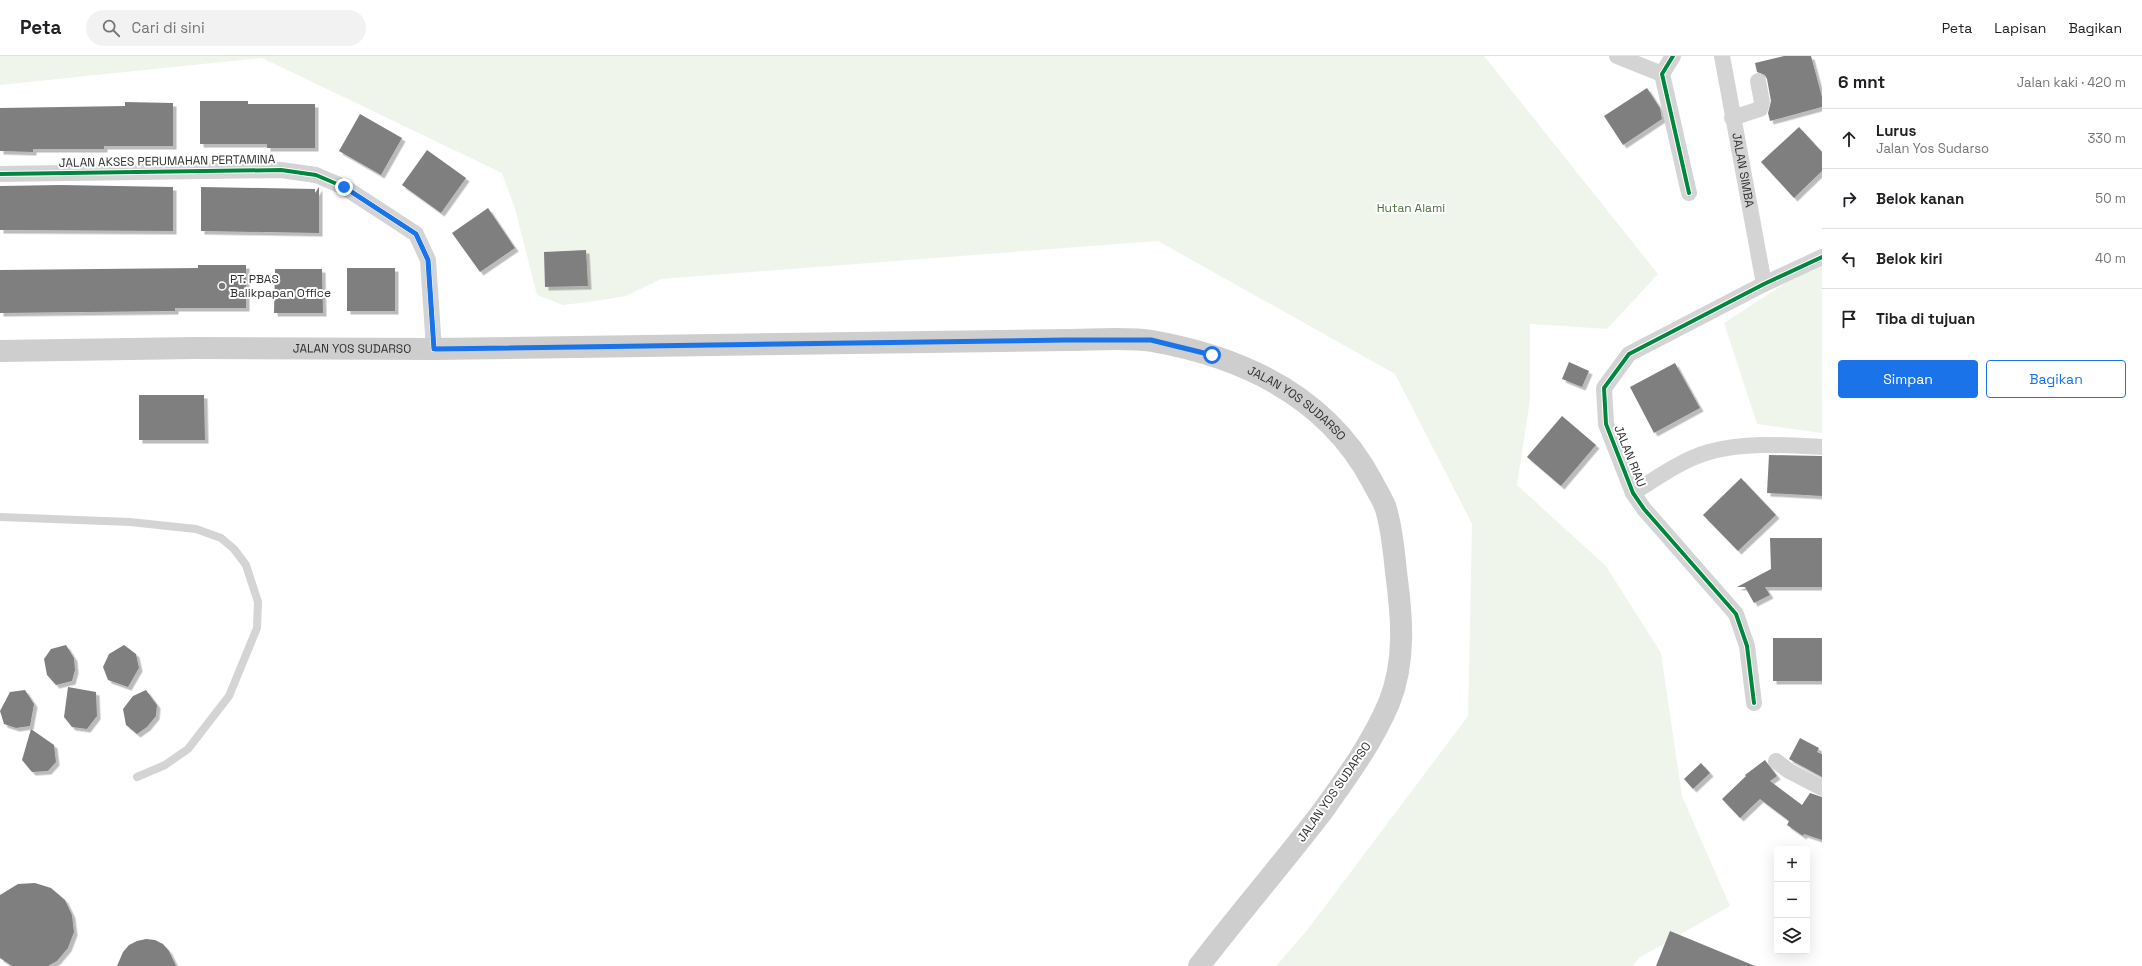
<!DOCTYPE html>
<html lang="id">
<meta charset="utf-8">
<style>
body{margin:0;font-family:"Space Grotesk",sans-serif;background:#f2f2f2;color:#202124}
.controls{position:absolute;right:12px;bottom:12px;display:grid;overflow:hidden;border-radius:4px;box-shadow:0 4px 16px #0002}
.controls button{width:36px;height:36px;display:grid;place-items:center;padding:0;border:0;border-bottom:1px solid #e0e0e0;background:#fff;color:#202124;font:20px sans-serif}
.stop{position:absolute;width:12px;height:12px;margin:-9px;border:3px solid #1a73e8;border-radius:50%;background:#fff}
.stop.end{background:#1a73e8;border-color:#fff;box-shadow:0 1px 4px #0008}
.list{margin:0;padding:0;list-style:none}
h2{display:flex;justify-content:space-between;align-items:center;height:52px;margin:0;padding:0 16px;font-size:17px}
h2 small{font-size:13px;font-weight:400;color:#757577}
.list li{display:grid;grid-template-columns:26px 1fr auto;gap:12px;align-items:center;box-sizing:border-box;height:60px;padding:0 16px;border-top:1px solid #e0e0e0}
.list b{display:block;font-size:15px;white-space:nowrap}
.list p{margin:0;font-size:13px;white-space:nowrap;color:#757577}
.list em{font-size:13px;font-style:normal;color:#757577}
.actions{display:flex;gap:8px;padding:12px 16px}
.actions a{flex:1;padding:9px 0;border:1px solid #1a73e8;border-radius:4px;text-align:center;font-size:14px;color:#1a73e8}
.actions .main{background:#1a73e8;color:#fff}
.icon{flex:none;width:22px;height:22px;fill:none;stroke:currentColor;stroke-width:2;stroke-linecap:round;stroke-linejoin:round}
.map{position:relative;flex:none;width:1822px;height:910px;overflow:hidden}
header{display:flex;align-items:center;gap:24px;box-sizing:border-box;height:56px;padding:0 20px;background:#fff;border-bottom:1px solid #e0e0e0}
header strong{font-size:19px}
nav{display:flex;gap:22px;margin-inline-start:auto;font-size:14px}
.search{width:280px;height:36px;background:#f2f2f2;display:flex;align-items:center;gap:10px;box-sizing:border-box;padding:0 14px;border-radius:22px;color:#757577;font-size:15px}
main{display:flex}
aside{flex:1;background:#fff}
.map>svg:first-child{display:block}
.green{fill:#f0f5ec}
.building{fill:#7f7f7f;filter:url(#shadow)}
.lines{fill:none;stroke-linecap:round;stroke-linejoin:round}
.lane{stroke:#d4d4d4;stroke-width:8}
.street{stroke:#d4d4d4;stroke-width:16}
.secondary{stroke:#cecece;stroke-width:22}
.cycleway-casing{stroke:#fff;stroke-width:6}
.cycleway{stroke:#00873e;stroke-width:4}
.route{stroke:#1a73e8;stroke-width:5}
.poi-dot{fill:#787878;stroke:#fff;stroke-width:1.5}
.labels{text-anchor:middle;stroke-width:4;stroke-linejoin:round;paint-order:stroke}
.street-label{font-size:12px;fill:#303030;stroke:#fff}
.park-label{font-size:12px;fill:#496e3b;stroke:#fff}
.poi-label{font-size:12px;fill:#303030;stroke:#fff;text-anchor:start}
</style>
<header>
<strong>Peta</strong>
<div class="search"><svg class="icon" aria-label="search" viewBox="0 0 24 24"><circle cx="10" cy="10" r="6"/><path d="M15 15l6 6"/></svg>Cari di sini</div>
<nav><a>Peta</a><a>Lapisan</a><a>Bagikan</a></nav>
</header>
<main>
<div class="map">
<svg width="1822" height="910" viewBox="0 0 1822 910">
<defs>
<filter id="shadow"><feDropShadow dx="3.5" dy="3.5" stdDeviation="0" flood-color="#0004"/></filter>
</defs>
<rect width="100%" height="100%" fill="#fff"/>
<g class="green">
<polygon points="0,0 1484,0 1658,218 1607,273 1530,268 1530,344 1517,429 1606,510 1661,597 1682,740 1730,850 1639,902 1633,910 1276,910 1308,873 1468,660 1472,468 1395,318 1158,185 661,223 626,240 596,245 563,249 537,239 515,153 502,117 262,2 0,29"/>
<polygon points="1822,203 1822,377 1757,368 1724,267"/>
</g>
<g class="building">
<polygon points="1784,0 1811,0 1822,41 1822,51 1770,65 1768,57 1771,45 1767,23 1765,19 1757,16 1755,7"/>
<polygon points="1647,32 1660,52 1662,63 1623,89 1604,60"/>
<polygon points="200,45 248,45 248,48 315,48 315,92 267,92 267,88 200,88"/>
<polygon points="125,46 173,47 173,90 104,90 104,93 33,93 33,96 0,95 0,52 125,50"/>
<polygon points="360,58 402,82 381,119 339,95"/>
<polygon points="1799,71 1822,96 1822,115 1794,142 1761,106"/>
<polygon points="427,94 466,122 441,157 402,129"/>
<polygon points="61,129 173,131 173,175 0,174 0,130"/>
<polygon points="201,131 315,133 315,137 319,131 319,177 201,175"/>
<polygon points="488,152 515,192 480,216 452,177"/>
<polygon points="586,194 588,230 545,231 544,196"/>
<polygon points="198,209 246,209 246,252 175,252 175,255 0,257 0,214 198,212"/>
<rect x="347" y="212" width="48" height="43"/>
<polygon points="275,213 322,213 323,257 274,257"/>
<polygon points="1569,306 1589,315 1582,331 1562,323"/>
<polygon points="1675,307 1700,352 1654,377 1630,331"/>
<polygon points="139,339 204,339 205,384 139,384"/>
<polygon points="1562,360 1596,389 1561,430 1527,401"/>
<polygon points="1769,399 1822,400 1822,440 1767,437"/>
<polygon points="1741,422 1776,459 1738,495 1703,459"/>
<polygon points="1770,482 1822,482 1822,531 1765,531 1770,539 1754,547 1745,531 1737,531 1771,513"/>
<rect x="1773" y="582" width="49" height="43"/>
<polygon points="66,589 74,602 75,614 72,625 56,629 47,619 44,603 51,593"/>
<polygon points="124,589 136,598 139,612 128,631 108,624 103,611 109,598"/>
<polygon points="68,631 96,636 97,660 87,673 72,671 64,661"/>
<polygon points="25,634 34,648 30,670 16,672 4,668 0,655 10,636"/>
<polygon points="146,634 157,649 156,660 147,671 137,678 126,669 123,653 133,640"/>
<polygon points="31,673 54,689 56,706 48,715 32,716 22,704"/>
<polygon points="1800,682 1819,692 1817,696 1822,698 1822,721 1789,703"/>
<polygon points="1765,704 1777,720 1770,725 1802,749 1810,737 1822,741 1822,784 1804,778 1803,780 1787,769 1789,765 1760,743 1740,762 1722,743 1746,720 1745,719"/>
<polygon points="1701,707 1710,717 1693,733 1684,723"/>
<polygon points="35,827 51,832 65,844 72,859 74,876 68,892 57,905 48,910 12,910 0,902 0,839 18,828"/>
<polygon points="1670,875 1755,910 1656,910"/>
<polygon points="146,883 155,884 163,888 169,895 176,910 117,910 123,896 129,889 137,885"/>
</g>
<g class="lines">
<polyline class="lane" points="0,461 130,466 196,473 221,482 234,493 246,509 258,546 257,572 229,640 188,693 165,709 137,721"/>
<g class="street">
<polyline points="1617,0 1662,18"/>
<polyline points="1673,0 1662,18 1689,137"/>
<path id="s1" d="M 1722,0 L 1764,228"/>
<polyline points="1732,62 1760,53 1762,46 1758,25"/>
<polyline points="0,118 281,114 316,119 344,131 416,178 428,204 434,293"/>
<path d="M 1633,437 C 1655,423 1683,403 1709,396 C 1745,386 1784,389 1822,391"/>
<polyline points="1754,647 1747,590 1736,558 1644,453 1633,437 1606,368 1604,332 1629,298 1764,228 1822,201"/>
<polyline points="1776,705 1789,715 1822,732"/>
</g>
<path class="secondary" id="s2" d="M 0,295 L 194,292 L 434,293 L 1066,284 C 1091,284 1128,281 1152,285 C 1243,301 1327,341 1372,425 C 1376,434 1383,443 1386,453 C 1392,473 1394,495 1396,516 C 1402,560 1406,605 1389,647 C 1372,687 1347,721 1322,756 C 1282,808 1239,858 1199,910"/>
<defs>
<g id="cycleway">
<polyline points="1673,0 1662,18 1689,137"/>
<polyline points="0,118 281,114 316,119 344,131 416,178 428,204 434,293"/>
<polyline points="1754,647 1747,590 1736,558 1644,453 1633,437 1606,368 1604,332 1629,298 1764,228 1822,201"/>
</g>
</defs>
<use href="#cycleway" class="cycleway-casing"/>
<use href="#cycleway" class="cycleway"/>
</g>
<g class="lines">
<polyline class="route" points="344,131 416,178 428,204 434,293 1066,284 1151,284 1212,299"/>
</g>
<circle class="poi-dot" cx="222" cy="230" r="4"/>
<g class="labels">
<g class="street-label">
<text transform="translate(167 105) rotate(-1)" y="4">JALAN AKSES PERUMAHAN PERTAMINA</text>
<text dy="4" stroke="none"><textPath href="#s1" startOffset="116">JALAN SIMBA</textPath></text>
<text dy="4" stroke="none"><textPath href="#s2" startOffset="352">JALAN YOS SUDARSO</textPath></text>
<text dy="4" stroke="none"><textPath href="#s2" startOffset="1312">JALAN YOS SUDARSO</textPath></text>
<text transform="translate(1630 400) rotate(68)" y="4">JALAN RIAU</text>
<text transform="translate(1334 736) rotate(-55)" y="4">JALAN YOS SUDARSO</text>
</g>
<g class="park-label">
<text x="1411" y="156">Hutan Alami</text>
</g>
<g class="poi-label">
<text x="230" y="227">PT. PBAS<tspan x="230" dy="14">Balikpapan Office</tspan></text>
</g>
</g>
</svg>
<div class="controls">
<button>+</button>
<button>−</button>
<button><svg class="icon" aria-label="layers" viewBox="0 0 24 24"><path d="M12 4l9 5-9 5-9-5zM3 14l9 5 9-5"/></svg></button>
</div>
<div class="stop" style="left:1212px;top:299px"></div>
<div class="stop end" style="left:344px;top:131px"></div>
</div>
<aside>
<h2>6 mnt<small>Jalan kaki · 420 m</small></h2>
<ul class="list">
<li><svg class="icon" aria-label="ahead" viewBox="0 0 24 24"><path d="M12 20V5M6 11l6-6 6 6"/></svg><div><b>Lurus</b><p>Jalan Yos Sudarso</p></div><em>330 m</em></li>
<li><svg class="icon" aria-label="right" viewBox="0 0 24 24"><path d="M7 20v-9h11M14 6l5 5-5 5"/></svg><div><b>Belok kanan</b></div><em>50 m</em></li>
<li><svg class="icon" aria-label="left" viewBox="0 0 24 24"><path d="M17 20v-9H6M10 6l-5 5 5 5"/></svg><div><b>Belok kiri</b></div><em>40 m</em></li>
<li><svg class="icon" aria-label="arrive" viewBox="0 0 24 24"><path d="M6 21V4h12l-3 4 3 4H6"/></svg><div><b>Tiba di tujuan</b></div></li>
</ul>
<div class="actions"><a class="main">Simpan</a><a>Bagikan</a></div>
</aside>
</main>
